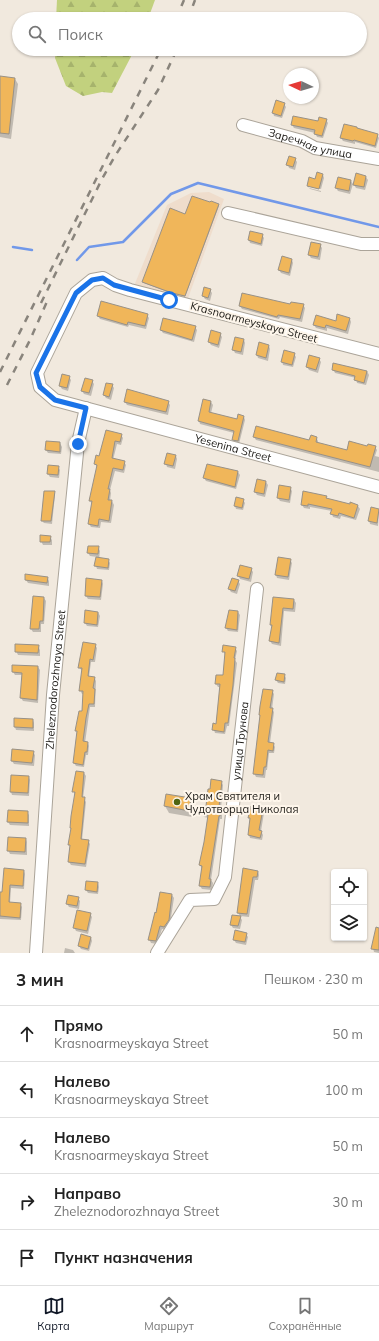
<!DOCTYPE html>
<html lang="ru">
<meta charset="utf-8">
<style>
body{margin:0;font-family:Mulish,sans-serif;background:#f2f2f2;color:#222}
.controls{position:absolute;right:12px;bottom:12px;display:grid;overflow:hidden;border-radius:4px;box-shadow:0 1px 3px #0004}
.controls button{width:36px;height:36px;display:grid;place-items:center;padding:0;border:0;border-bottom:1px solid #e0e0e0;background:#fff;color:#222;font:20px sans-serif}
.compass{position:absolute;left:283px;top:68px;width:36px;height:36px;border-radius:50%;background:#fff;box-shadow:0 1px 3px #0004;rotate:274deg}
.stop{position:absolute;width:12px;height:12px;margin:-9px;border:3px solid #1a73e8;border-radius:50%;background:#fff}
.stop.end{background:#1a73e8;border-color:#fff;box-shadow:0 1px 4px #0008}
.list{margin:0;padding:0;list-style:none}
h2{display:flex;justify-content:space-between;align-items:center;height:52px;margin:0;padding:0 16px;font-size:17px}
h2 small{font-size:13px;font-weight:400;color:#767676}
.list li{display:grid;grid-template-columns:26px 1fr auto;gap:12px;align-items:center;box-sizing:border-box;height:56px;padding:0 16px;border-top:1px solid #e0e0e0}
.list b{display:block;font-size:15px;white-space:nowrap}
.list p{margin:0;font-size:13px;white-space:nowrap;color:#767676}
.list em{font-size:13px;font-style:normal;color:#767676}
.icon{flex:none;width:22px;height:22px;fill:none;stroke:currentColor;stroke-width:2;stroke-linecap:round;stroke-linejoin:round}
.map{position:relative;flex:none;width:379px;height:953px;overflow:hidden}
.search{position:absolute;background:#fff;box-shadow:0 1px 3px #0004;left:12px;right:12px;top:12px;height:44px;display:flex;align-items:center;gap:10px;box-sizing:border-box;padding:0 14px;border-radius:22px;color:#767676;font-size:15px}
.sheet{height:332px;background:#fff}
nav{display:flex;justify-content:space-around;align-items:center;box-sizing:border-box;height:56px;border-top:1px solid #e0e0e0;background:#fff;font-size:11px;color:#767676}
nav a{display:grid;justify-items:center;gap:2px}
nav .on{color:#111827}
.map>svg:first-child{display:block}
.industrial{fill:#efddcc}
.forest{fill:url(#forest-firs)}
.shadow{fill:#0003}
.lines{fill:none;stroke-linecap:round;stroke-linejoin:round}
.stream{stroke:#7198e9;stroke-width:2.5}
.building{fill:#f0b65a;stroke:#989187}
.minor-casing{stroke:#aba499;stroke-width:14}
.minor{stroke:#fff;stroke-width:12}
.rail{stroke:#89847c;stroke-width:2.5;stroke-dasharray:7 7;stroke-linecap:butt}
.route{stroke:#1a73e8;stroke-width:5}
.poi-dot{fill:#4f6512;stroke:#fef6eb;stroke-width:1.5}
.labels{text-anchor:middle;stroke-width:4;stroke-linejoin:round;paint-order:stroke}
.street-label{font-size:11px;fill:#1b1915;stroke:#fef6eb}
.poi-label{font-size:11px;fill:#1b1915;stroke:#fef6eb;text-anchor:start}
</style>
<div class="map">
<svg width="379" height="953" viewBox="0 0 379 953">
<defs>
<pattern id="forest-firs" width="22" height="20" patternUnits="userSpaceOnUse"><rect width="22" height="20" fill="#c2d17e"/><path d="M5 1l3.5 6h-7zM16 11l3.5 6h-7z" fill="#a6b36c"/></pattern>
</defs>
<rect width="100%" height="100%" fill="#f1e9de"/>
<polygon class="industrial" points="209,192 224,199 187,301 134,286 167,205 191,193"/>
<g class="forest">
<polygon points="57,0 155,0 148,19 56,19"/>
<polygon points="56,49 135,49 112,93 102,92 83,96 66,86 55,58"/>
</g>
<g class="shadow">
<polygon points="15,79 18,84 11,139 0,137 0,85"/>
<polygon points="284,104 286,107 282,118 274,116 273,113"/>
<polygon points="326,120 328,123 323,138 317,137 315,133 294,128 292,125"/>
<polygon points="377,135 379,138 376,148 355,142 355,144 343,141 341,138"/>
<polygon points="295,159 297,162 295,170 289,168 288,165"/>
<polygon points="323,175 324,178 321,189 309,185 309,188 308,186"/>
<polygon points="366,177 368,180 365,190 356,188 354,185"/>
<polygon points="351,181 353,184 350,194 338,191 336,188"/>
<polygon points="309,188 321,191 321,192 310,189"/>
<polygon points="211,204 219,205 219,206 185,297 173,294 144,283 143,281 186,216"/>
<polygon points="251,232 262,235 264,238 262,246 250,243 249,240"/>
<polygon points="320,245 322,248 320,260 311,258 309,255"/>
<polygon points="292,260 293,263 290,276 281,273 279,270"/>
<polygon points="210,290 212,293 210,301 205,299 203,296"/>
<polygon points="303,305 305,308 302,322 280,317 279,319 242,309 240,306"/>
<polygon points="147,315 149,318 146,329 129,325 128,327 100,319 98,316"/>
<polygon points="350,319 351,322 348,334 327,328 327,331 316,328 314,325"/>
<polygon points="195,327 197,330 194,342 163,333 161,330"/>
<polygon points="220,334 222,337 219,348 211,345 209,342"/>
<polygon points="244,340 245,343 243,355 235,353 233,349"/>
<polygon points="269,346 270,349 268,361 258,358 257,355"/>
<polygon points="294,354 296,357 293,367 283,365 282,361"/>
<polygon points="319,359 321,362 318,373 309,370 307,367"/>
<polygon points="333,369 367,371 369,375 366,385 357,383 356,378 335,373"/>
<polygon points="69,377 71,380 68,391 62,389 60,386"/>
<polygon points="92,381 94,384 91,396 84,394 82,391"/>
<polygon points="112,385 114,388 111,400 106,398 104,395"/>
<polygon points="125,402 168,402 170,405 168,415 127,405"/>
<polygon points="211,402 213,405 211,413 238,420 244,417 245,420 239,444 234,443 233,440 234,433 200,424 199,421"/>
<polygon points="107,431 121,435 123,438 121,445 117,444 113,460 124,462 126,465 124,473 115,471 110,490 111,493 110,501 112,501 114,505 111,523 101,522 100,528 91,527 89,524 92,504 90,501 98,468 95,464 99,457"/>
<polygon points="254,437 310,441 316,437 318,441 318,444 348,452 368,447 375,447 377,450 375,456 379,457 379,472 256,440"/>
<polygon points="60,443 62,447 61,454 48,453 46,450"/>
<polygon points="176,456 177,459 175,469 167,467 166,464"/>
<polygon points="208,465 238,472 240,475 236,489 206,481 204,478"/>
<polygon points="58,467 60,470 59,478 50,477 48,474"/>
<polygon points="266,482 268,485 265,497 257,495 255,492"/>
<polygon points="290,488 292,491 290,503 280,501 278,498"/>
<polygon points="54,492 55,495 52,524 44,523 42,521"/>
<polygon points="326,497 327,499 350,505 358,506 360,509 356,520 341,516 340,519 333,517 332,514 332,511 310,507 310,509 304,508 302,505"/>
<polygon points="243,500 245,503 243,510 236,509 235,506"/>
<polygon points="372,509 379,510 378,526 370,524 369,520"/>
<polygon points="50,537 52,540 52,545 43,545 41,541"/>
<polygon points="89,547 98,547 100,551 99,559 108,560 110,563 109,570 97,569 96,566 97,557 90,556 88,553"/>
<polygon points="278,558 290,560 292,563 289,580 277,578 276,575"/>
<polygon points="251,569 253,572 251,582 240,579 238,575"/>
<polygon points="26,575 47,577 49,581 49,586 28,583 26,580"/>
<polygon points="102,581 103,584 101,600 88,599 86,596"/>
<polygon points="238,581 240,584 237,594 231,592 229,589"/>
<polygon points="44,598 46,601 44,624 41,624 41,632 33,632 31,629"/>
<polygon points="274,598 294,600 296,603 295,612 284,611 281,646 272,644 270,641 272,628 271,625"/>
<polygon points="86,611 98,612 100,616 98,627 87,626 85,623"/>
<polygon points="238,612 240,615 238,632 228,631 226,628"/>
<polygon points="95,645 97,648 95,662 91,662 89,677 94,677 96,681 95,707 90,707 85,743 88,743 89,746 88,755 86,755 84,767 76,766 74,763 78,733 77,731 82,712 84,694 82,694 80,690 83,671 79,668"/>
<polygon points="38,646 40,650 40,656 18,655 16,651"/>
<polygon points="235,648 237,651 235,660 237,663 229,726 227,726 225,734 215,733 214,730 217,725 221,687 218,687 216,684 224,676 225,655 224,652"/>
<polygon points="38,667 40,670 38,703 23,701 21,698 23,675 15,675 13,672"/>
<polygon points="284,675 286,678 285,684 278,683 276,680"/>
<polygon points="272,691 274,694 272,709 274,712 270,743 273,744 275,747 274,753 269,753 267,770 266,770 265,778 256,777 254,773"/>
<polygon points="15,719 33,720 34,723 34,731 16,730 15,727"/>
<polygon points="33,752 35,755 34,766 14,764 12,761"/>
<polygon points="77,772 84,773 86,776 83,798 86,802 82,840 88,841 90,844 86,867 71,865 69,862 71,847 70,845 75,795 74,792"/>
<polygon points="29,777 30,780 29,796 12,795 11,792"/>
<polygon points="221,782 223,785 221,809 222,811 222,819 220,819 211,880 213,883 212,890 202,889 200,886 202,869 200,865 209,818 204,817 202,814 202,807 207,807"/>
<polygon points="190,799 194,806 192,817 169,813 165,806"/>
<polygon points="262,810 264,813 261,831 263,835 262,840 250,838 249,835 251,821 250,818"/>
<polygon points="27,812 29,815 29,826 10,825 8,822"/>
<polygon points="26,839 27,842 27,855 10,854 8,850"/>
<polygon points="5,869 24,871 25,874 24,889 11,888 10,903 20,904 22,907 21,920 0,919 0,893 3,893"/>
<polygon points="243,869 258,871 259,875 258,880 255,880 249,917 240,916 238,913"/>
<polygon points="98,883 99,887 98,894 88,893 86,890"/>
<polygon points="172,895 174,898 170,924 166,930 162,929 157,944 151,943 149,939 157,914"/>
<polygon points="78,898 80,901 79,909 69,907 67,904"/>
<polygon points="90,914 92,917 88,934 76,931 74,927"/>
<polygon points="240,917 242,920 240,929 233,928 231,925"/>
<polygon points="246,934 248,937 246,945 236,943 234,940"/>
<polygon points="91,937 92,941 89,951 81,949 79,946"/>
<polygon points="379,941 379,953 374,952 373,948"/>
<polygon points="65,948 73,950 75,953 64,953"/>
</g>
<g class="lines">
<g class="stream">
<polyline points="13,247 32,250"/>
<polyline points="77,260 89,247 123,242 171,194 198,183 379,227"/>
</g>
</g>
<g class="building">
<polygon points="0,76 15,78 9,134 0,133"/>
<polygon points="276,100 285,103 281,116 272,113"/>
<polygon points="293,116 318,121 319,117 327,119 322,136 314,134 315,130 291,125"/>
<polygon points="344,124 357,127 357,128 378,134 375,146 354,140 353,141 340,138"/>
<polygon points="289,156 296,158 293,167 286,165"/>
<polygon points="317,172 323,174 319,189 307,186 309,177 315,179"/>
<polygon points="356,173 366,176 364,187 353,185"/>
<polygon points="338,177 351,180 349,191 335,188"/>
<polygon points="192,196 210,202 211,201 219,204 185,296 172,293 142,282 170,208 185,214"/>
<polygon points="250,231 263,234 261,244 248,240"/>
<polygon points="311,242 321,244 318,257 308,255"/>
<polygon points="282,256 292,259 289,273 278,270"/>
<polygon points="204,287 211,289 208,298 202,296"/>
<polygon points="242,293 290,304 291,302 304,304 300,319 278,315 277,317 239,306"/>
<polygon points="101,301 148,314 145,326 128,322 127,325 97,316"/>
<polygon points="337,314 350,318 346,331 326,325 325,328 313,325 316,315 336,321"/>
<polygon points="163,318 196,326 192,340 160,330"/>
<polygon points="211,330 221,333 218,345 208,342"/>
<polygon points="235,337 244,339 241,352 232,350"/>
<polygon points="259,342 269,345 266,358 256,355"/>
<polygon points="284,350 295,353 292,365 281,362"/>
<polygon points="309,355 320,358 316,370 306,367"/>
<polygon points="333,363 367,371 364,383 354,380 355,376 332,370"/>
<polygon points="62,374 70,376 67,388 59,386"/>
<polygon points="85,378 93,380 89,393 81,391"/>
<polygon points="106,383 113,384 109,397 103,395"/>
<polygon points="127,389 169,401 166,412 124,402"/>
<polygon points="203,399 211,401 209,412 237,419 238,414 244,416 238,441 232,440 234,431 198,421"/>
<polygon points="256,426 309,440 311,435 317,437 316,442 347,450 349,441 367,446 368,444 376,446 370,467 253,437"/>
<polygon points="106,430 122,434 120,442 115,441 112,458 125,461 123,470 113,468 108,489 110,489 108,500 112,500 109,521 99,519 98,526 88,524 92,501 89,501 97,465 94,464 96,455 99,456"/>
<polygon points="46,441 60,442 60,452 45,450"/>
<polygon points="167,453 176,455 173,466 164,464"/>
<polygon points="207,464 238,471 235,487 203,478"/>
<polygon points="48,465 59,466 58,475 47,474"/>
<polygon points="257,479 266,481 264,494 254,492"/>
<polygon points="279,485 291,487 289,500 277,498"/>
<polygon points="44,491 55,491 51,521 41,521"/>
<polygon points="303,491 327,496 326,498 350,504 350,502 358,505 354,518 339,513 338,516 330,514 332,509 308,504 308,506 301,505"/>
<polygon points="236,497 244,499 242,508 234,506"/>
<polygon points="371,507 379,509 377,523 368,521"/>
<polygon points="40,535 51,536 50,542 40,542"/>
<polygon points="88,546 99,546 98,554 87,553"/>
<polygon points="96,557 109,559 108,568 94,566"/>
<polygon points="278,557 291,559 288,577 275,575"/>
<polygon points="240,565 252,568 249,579 237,576"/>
<polygon points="25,574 48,577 47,583 25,580"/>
<polygon points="86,578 102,580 100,597 85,596"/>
<polygon points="232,578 239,580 235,591 228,589"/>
<polygon points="33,596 44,597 43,621 40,621 39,629 30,629"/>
<polygon points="273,597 294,599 293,609 283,608 279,643 269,641 272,625 270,625"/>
<polygon points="85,610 98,612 97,625 84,623"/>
<polygon points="229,610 238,611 237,630 225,628"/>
<polygon points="83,642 96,644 93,660 90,659 88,676 95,677 93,688 95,689 94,704 89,704 86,718 83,741 88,742 87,752 85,752 83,765 73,763 77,731 75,731 79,711 82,711 83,691 79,691 82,668 78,668"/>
<polygon points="15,644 39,645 38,653 15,652"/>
<polygon points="223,645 236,647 234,658 235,658 233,685 228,723 225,723 224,732 212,730 213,723 216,724 220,684 215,684 216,675 223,675 225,652 222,652"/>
<polygon points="12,665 38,666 37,700 20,698 22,673 12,672"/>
<polygon points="277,673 285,674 284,682 275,680"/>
<polygon points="263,689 273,690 270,708 273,708 268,742 274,743 273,751 268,750 266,767 264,767 263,775 253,774 260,715 259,715 260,706"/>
<polygon points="14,718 33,719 33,728 14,727"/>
<polygon points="12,749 34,751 32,763 11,761"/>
<polygon points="76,771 84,772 82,797 85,797 81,839 89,840 85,864 68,862 70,845 68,845 71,828 70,828 71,816 75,792 72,792"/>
<polygon points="11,775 29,776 28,793 10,792"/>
<polygon points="211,779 222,781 219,807 221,807 220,816 219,816 209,879 211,879 210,887 199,886 202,866 199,865 204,842 208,815 201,814 202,806 206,806 208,789 210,789"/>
<polygon points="166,794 191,798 189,811 164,806"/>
<polygon points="251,806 263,809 259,830 262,831 260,838 248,835 250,818 248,818"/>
<polygon points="8,810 28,811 28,823 7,822"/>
<polygon points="8,837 26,838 25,852 7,851"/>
<polygon points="4,868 24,870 23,886 10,885 9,902 21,903 20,918 0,916 0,892 2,892"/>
<polygon points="243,868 258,871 257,877 253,877 247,914 237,913"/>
<polygon points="86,881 98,882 97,892 85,890"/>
<polygon points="160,892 172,894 169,920 164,927 160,926 156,941 148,940 155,912 156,913"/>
<polygon points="68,895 79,897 77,906 66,904"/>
<polygon points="77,910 91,913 87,931 73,928"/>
<polygon points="232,915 241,916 238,926 230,925"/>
<polygon points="376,927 379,928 379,950 371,949"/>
<polygon points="235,930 247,933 245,942 233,940"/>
<polygon points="81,934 91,937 88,949 78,946"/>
</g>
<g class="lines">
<defs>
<g id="minor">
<path id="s1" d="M 243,125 L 302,141 L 315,148 L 379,159"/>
<polyline points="228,213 361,244 379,244"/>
<path id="s2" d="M 379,354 L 130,290 L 115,285 L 103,278 L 92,280 L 76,293 L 37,373 L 40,387 L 55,400 L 379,487"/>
<path id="s3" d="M 36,953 L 53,695 L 78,443 L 86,408"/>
<path id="s4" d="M 157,953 L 190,900 L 214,899 L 225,877 L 257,589"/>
</g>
</defs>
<use href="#minor" class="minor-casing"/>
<use href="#minor" class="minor"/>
<g class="rail">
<polyline points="176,19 184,0"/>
<polyline points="188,19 195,0"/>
<polyline points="41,303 102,179 115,156 158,90 177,49"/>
<polyline points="0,372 161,49"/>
<polyline points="7,385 30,340 49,297"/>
</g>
</g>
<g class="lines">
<polyline class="route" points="78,444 86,408 55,400 40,387 36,373 76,293 92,280 103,278 114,285 169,300"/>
</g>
<circle class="poi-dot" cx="177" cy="802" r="4"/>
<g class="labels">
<g class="street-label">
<text dy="4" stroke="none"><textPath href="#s1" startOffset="70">Заречная улица</textPath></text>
<text transform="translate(254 322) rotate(15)" y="4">Krasnoarmeyskaya Street</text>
<text dy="4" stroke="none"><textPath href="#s2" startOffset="626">Yesenina Street</textPath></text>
<text dy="4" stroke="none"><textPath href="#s3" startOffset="274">Zheleznodorozhnaya Street</textPath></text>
<text dy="4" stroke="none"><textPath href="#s4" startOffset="248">улица Трунова</textPath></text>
</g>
<g class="poi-label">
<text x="185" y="800">Храм Святителя и<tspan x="185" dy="13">Чудотворца Николая</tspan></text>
</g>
</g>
</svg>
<div class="controls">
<button><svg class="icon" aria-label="locate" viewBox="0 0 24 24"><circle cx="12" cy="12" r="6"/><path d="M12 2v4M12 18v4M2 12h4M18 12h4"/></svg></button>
<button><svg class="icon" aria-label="layers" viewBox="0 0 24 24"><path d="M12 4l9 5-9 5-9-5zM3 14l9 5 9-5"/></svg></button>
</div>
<svg class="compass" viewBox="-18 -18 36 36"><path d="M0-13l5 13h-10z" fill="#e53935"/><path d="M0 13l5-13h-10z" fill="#767676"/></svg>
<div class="stop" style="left:169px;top:300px"></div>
<div class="stop end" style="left:78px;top:444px"></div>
<div class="search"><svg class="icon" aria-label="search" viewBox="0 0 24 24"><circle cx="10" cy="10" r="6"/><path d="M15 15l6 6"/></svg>Поиск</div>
</div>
<section class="sheet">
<h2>3 мин<small>Пешком · 230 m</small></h2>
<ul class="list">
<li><svg class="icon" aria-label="ahead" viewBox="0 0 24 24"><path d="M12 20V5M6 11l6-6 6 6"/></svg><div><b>Прямо</b><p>Krasnoarmeyskaya Street</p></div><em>50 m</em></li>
<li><svg class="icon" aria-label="left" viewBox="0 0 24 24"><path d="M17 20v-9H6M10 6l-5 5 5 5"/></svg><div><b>Налево</b><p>Krasnoarmeyskaya Street</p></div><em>100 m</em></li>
<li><svg class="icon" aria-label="left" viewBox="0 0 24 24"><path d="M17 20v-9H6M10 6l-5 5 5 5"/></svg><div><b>Налево</b><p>Krasnoarmeyskaya Street</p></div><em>50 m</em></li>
<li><svg class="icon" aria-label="right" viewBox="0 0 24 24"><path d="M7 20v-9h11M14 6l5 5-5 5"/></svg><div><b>Направо</b><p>Zheleznodorozhnaya Street</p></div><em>30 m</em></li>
<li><svg class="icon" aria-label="arrive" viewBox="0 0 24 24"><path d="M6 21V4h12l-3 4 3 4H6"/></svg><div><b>Пункт назначения</b></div></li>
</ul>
</section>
<nav>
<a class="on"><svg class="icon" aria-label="map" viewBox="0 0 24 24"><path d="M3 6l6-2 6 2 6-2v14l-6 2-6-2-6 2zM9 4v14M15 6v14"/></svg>Карта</a>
<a><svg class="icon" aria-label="directions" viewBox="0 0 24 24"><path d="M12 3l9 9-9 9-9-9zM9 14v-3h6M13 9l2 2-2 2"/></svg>Маршрут</a>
<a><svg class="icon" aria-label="saved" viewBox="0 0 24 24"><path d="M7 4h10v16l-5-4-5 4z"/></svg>Сохранённые</a>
</nav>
